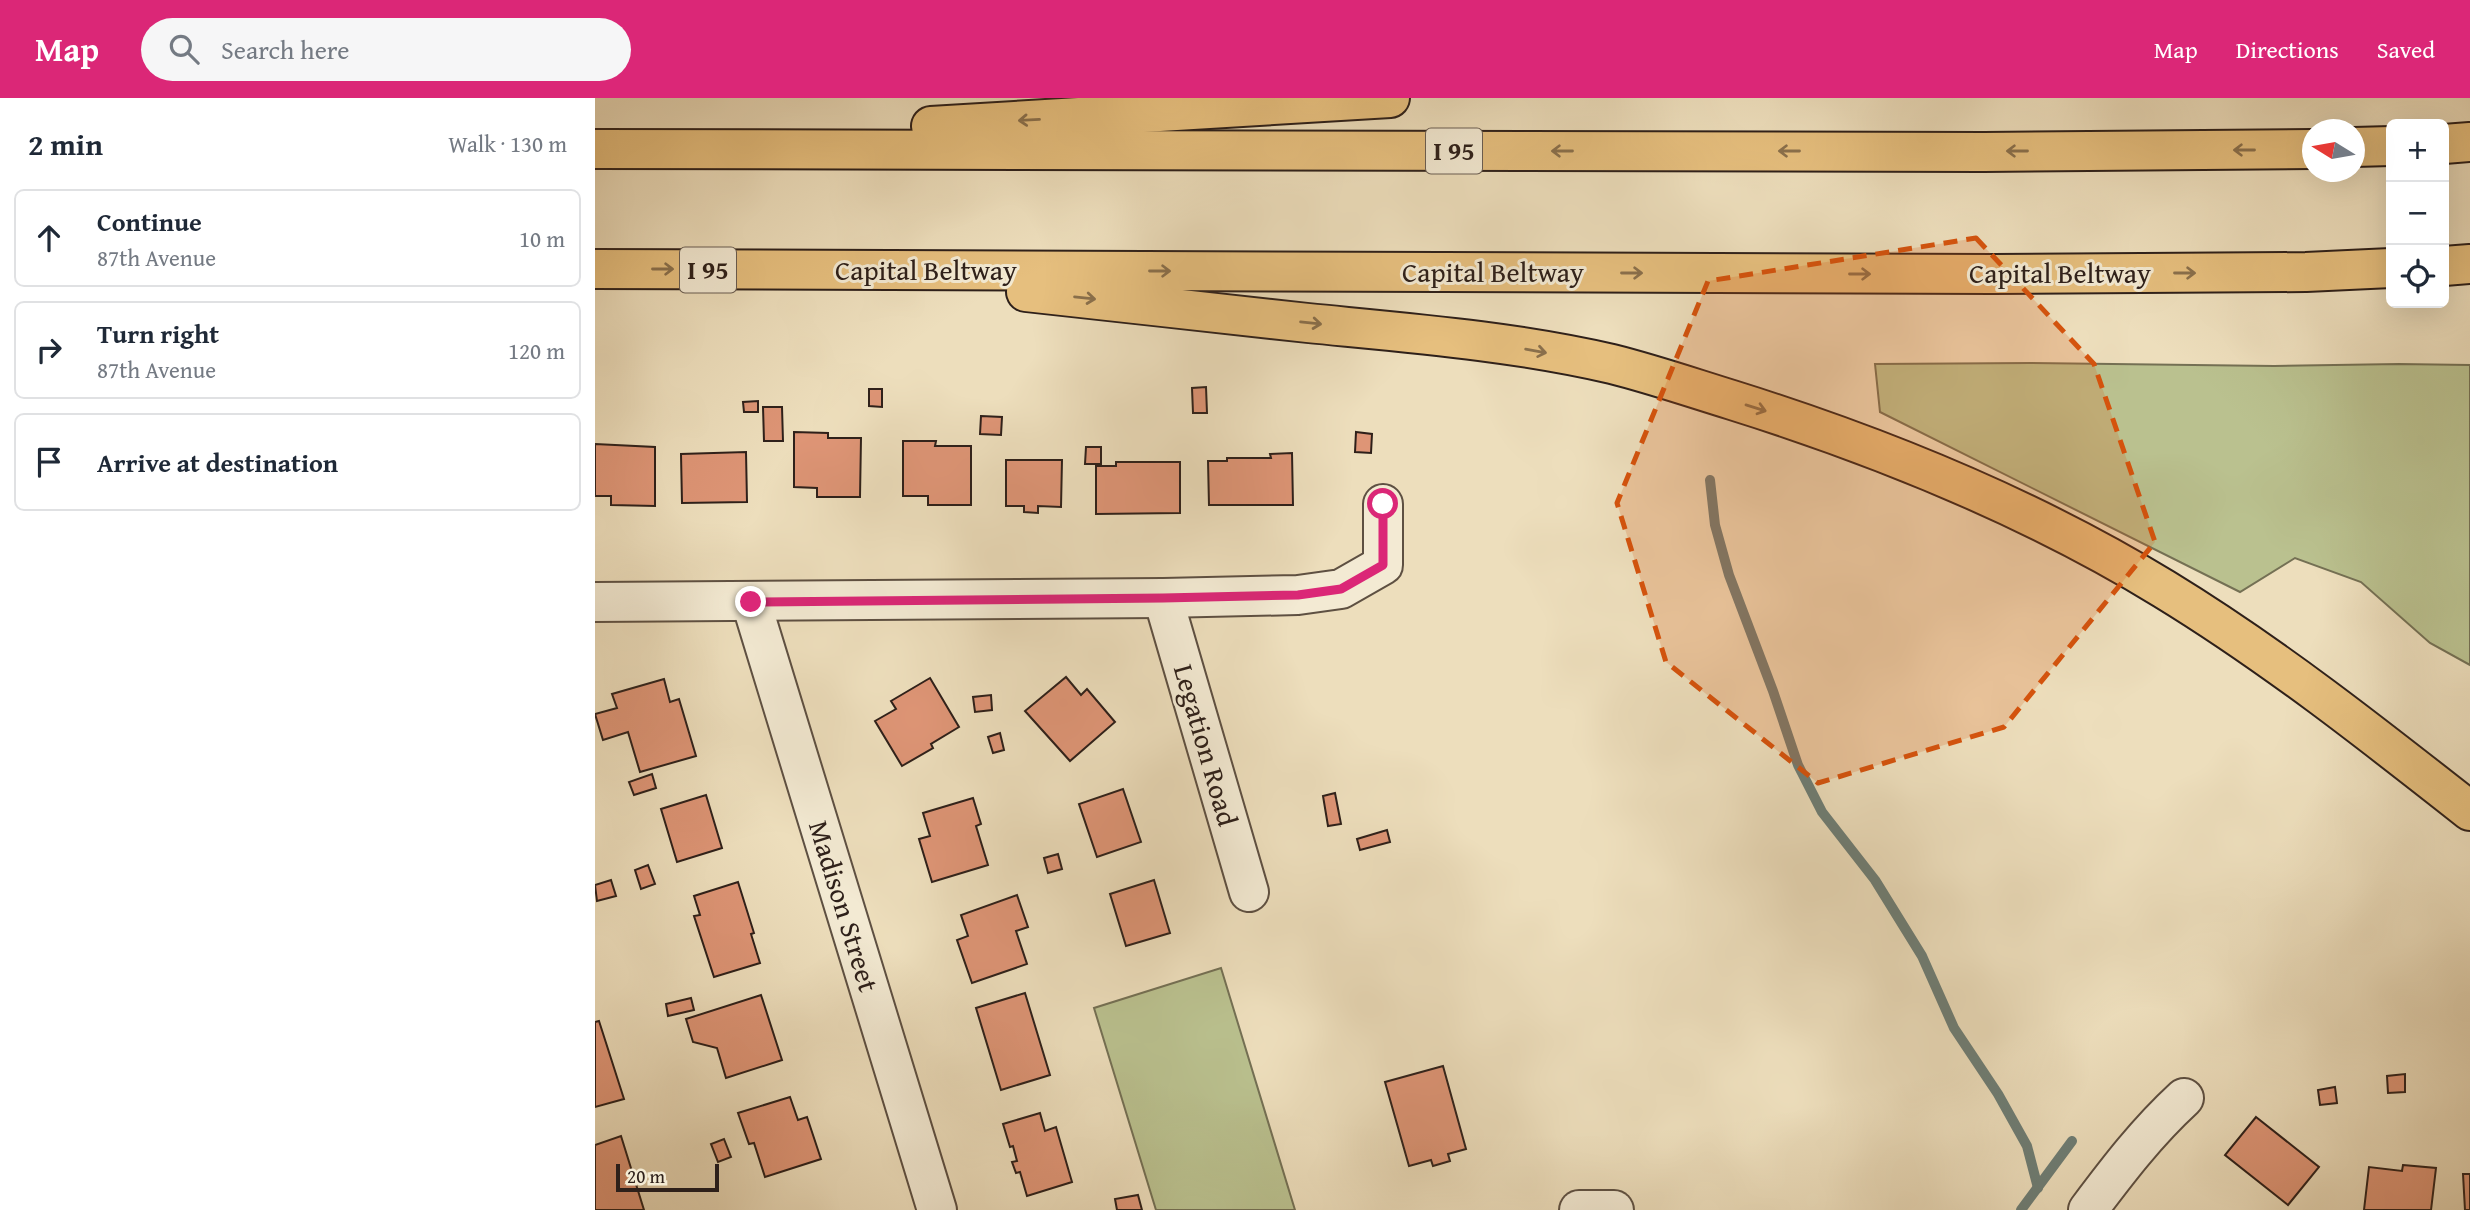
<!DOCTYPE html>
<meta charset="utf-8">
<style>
body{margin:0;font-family:"Gentium Book Plus",serif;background:#f6f6f7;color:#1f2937}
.controls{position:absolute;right:21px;top:21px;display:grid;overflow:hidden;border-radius:10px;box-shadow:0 7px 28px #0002}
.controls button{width:63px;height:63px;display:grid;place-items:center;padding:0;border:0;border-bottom:2px solid #e0e1e3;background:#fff;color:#1f2937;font:35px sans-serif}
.compass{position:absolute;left:1707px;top:21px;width:63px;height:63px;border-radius:50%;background:#fff;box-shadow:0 7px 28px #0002;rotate:281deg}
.scale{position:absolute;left:21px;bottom:18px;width:103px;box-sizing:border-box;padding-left:7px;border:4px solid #2e201a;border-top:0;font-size:19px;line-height:24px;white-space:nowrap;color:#2e201a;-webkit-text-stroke:5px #f3ead3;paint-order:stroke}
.stop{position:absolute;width:21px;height:21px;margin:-16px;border:5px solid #db2777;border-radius:50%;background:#fff}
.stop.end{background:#db2777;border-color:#fff;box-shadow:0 2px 7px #0008}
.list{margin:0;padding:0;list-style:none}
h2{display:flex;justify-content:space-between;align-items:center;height:91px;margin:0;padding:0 28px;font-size:30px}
h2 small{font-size:23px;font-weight:400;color:#747a83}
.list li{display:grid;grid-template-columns:46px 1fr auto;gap:21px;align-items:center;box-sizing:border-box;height:98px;margin:0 14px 14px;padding:0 14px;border:2px solid #e0e1e3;border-radius:10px}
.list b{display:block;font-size:26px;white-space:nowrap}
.list p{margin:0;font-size:23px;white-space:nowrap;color:#747a83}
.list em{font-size:23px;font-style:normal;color:#747a83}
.icon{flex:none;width:38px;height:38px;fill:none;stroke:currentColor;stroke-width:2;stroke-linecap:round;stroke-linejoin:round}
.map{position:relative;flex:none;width:1875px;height:1112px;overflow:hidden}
header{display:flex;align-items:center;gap:42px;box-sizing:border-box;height:98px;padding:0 35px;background:#db2777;color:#fff}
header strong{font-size:33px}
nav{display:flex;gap:38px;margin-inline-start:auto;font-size:24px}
.search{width:490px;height:63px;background:#f6f6f7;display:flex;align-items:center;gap:18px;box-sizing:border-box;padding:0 24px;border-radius:38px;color:#747a83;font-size:26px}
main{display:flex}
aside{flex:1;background:#fff}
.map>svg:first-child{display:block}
.green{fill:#bac18f;stroke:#747054;stroke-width:2}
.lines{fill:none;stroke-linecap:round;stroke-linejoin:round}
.stream{stroke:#6e7e76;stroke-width:10}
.building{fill:#de9576;stroke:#2e201a;stroke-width:2}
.minor-casing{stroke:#5e5042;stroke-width:42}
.highway-casing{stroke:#2e201a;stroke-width:42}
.minor{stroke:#f3ead3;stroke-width:38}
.highway{stroke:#e6bf7e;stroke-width:38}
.oneway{stroke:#8a704c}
.route{stroke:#db2777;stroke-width:9}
.marked{fill:#d5530d;fill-opacity:0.2;stroke:#d5530d;stroke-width:5;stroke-dasharray:14 9;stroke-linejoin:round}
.labels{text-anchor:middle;stroke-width:6;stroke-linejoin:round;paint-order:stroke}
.shield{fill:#f3ead3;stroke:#695d52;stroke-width:2}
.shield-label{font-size:26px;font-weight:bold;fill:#2e201a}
.street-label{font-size:28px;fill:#2e201a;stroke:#f3ead3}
</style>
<header>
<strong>Map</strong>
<div class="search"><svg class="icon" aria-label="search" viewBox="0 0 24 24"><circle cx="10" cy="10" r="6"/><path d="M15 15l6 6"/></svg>Search here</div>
<nav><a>Map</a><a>Directions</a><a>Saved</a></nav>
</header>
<main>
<aside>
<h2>2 min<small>Walk · 130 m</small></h2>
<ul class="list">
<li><svg class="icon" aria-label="ahead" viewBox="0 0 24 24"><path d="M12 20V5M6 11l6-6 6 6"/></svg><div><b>Continue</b><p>87th Avenue</p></div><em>10 m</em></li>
<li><svg class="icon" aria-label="right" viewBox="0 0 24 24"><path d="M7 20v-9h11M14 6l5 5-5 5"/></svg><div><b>Turn right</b><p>87th Avenue</p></div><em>120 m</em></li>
<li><svg class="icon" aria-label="arrive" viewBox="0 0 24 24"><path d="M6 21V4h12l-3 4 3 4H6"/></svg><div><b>Arrive at destination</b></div></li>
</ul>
</aside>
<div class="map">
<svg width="1875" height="1112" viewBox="0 0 1875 1112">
<rect width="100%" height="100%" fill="#eddebc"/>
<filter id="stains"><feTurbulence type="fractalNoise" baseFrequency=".00286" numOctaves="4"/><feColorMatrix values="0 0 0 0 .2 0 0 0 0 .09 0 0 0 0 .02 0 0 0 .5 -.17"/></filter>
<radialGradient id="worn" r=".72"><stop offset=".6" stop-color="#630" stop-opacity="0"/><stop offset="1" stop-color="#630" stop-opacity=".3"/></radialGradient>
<g class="green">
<polygon points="1435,265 1679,268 1804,266 1875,267 1875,567 1835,545 1766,484 1700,460 1645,494 1285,314 1280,266"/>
<polygon points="626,870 700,1112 561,1112 499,910"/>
</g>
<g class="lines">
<g class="stream">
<polyline points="1115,382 1120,427 1134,477 1178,593 1203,667 1227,714 1280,782 1327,858 1359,930 1403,996 1432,1048 1443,1090"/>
<polyline points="1426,1112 1477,1043"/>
</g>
</g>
<g class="building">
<polygon points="611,289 612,315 598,315 597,290"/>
<polygon points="274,291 287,291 287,309 274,308"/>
<polygon points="163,303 163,314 149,314 148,304"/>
<polygon points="168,309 187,309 188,343 169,343"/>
<polygon points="386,318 407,319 406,337 385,336"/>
<polygon points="199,334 233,335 233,340 266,340 265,399 222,399 222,390 199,389"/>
<polygon points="761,334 777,336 776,355 760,354"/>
<polygon points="308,343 341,343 340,348 376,348 376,407 333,407 333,398 308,398"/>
<polygon points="0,346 60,349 60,408 16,407 16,398 0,398"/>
<polygon points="491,349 506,349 506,366 490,366"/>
<polygon points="151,354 152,404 87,405 86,356"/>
<polygon points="697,355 698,407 614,407 613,363 632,363 632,360 676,360 675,356"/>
<polygon points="411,362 467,362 466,409 443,408 443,415 429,414 429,408 411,408"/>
<polygon points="521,364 585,364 585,415 501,416 501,368 521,368"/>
<polygon points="471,579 486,597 492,591 520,624 475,663 430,613"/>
<polygon points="335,580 364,629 336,646 338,650 307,668 280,623 301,611 296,603"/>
<polygon points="69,581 75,604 84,601 101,658 45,674 33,634 8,642 0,616 22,610 17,596"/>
<polygon points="396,597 397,612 380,614 378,599"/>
<polygon points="405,635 409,652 398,655 393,639"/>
<polygon points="57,676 61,690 39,697 34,684"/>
<polygon points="528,691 546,744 502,759 484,706"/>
<polygon points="740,695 746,726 733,728 728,698"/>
<polygon points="111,697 127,750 82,764 66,711"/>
<polygon points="378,700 386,726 381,728 393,767 337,784 324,741 335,738 328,715"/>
<polygon points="792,732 795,744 765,752 762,741"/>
<polygon points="463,756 467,771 453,775 449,760"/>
<polygon points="53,767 60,786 46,791 40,772"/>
<polygon points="16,782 21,798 2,803 0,787"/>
<polygon points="559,782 575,835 531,848 515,796"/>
<polygon points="143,784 159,835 156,836 165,865 119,879 99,818 105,817 99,798"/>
<polygon points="422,797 433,829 421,833 432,866 377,885 362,842 373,838 366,817"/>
<polygon points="430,895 455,977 406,992 381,910"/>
<polygon points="166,897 187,962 131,980 122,950 98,944 91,921"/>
<polygon points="96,900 99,912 73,918 71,906"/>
<polygon points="4,923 29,1001 0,1009 0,924"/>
<polygon points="848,968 871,1051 853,1056 855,1063 838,1068 836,1062 814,1068 790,984"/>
<polygon points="1810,976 1810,994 1793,995 1792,978"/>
<polygon points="1740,989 1742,1005 1725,1007 1723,992"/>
<polygon points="195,999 203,1022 212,1019 226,1061 170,1079 159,1045 154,1046 143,1015"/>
<polygon points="445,1015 450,1033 461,1029 477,1084 432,1098 425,1074 421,1075 417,1064 422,1063 418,1048 415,1049 408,1026"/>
<polygon points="1661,1019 1724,1069 1693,1107 1630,1057"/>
<polygon points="26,1038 49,1112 0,1112 0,1047"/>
<polygon points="129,1041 136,1059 123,1064 116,1046"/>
<polygon points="1808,1067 1841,1070 1836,1112 1769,1112 1774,1069 1807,1073"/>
<polygon points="1868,1076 1875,1076 1875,1112 1870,1112"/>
<polygon points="543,1097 547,1112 522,1112 520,1101"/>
</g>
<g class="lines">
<defs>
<g id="minor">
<polyline points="568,500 654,794"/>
<polyline points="0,504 568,500 703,497 746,491 788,467 788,406"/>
<polyline points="156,504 342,1112"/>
<polyline points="984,1112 1019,1112"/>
<path d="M 1493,1112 C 1523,1072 1552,1034 1589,1000"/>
</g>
<g id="highway">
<polyline points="336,28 795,0"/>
<polyline points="1849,46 1875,44"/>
<polyline points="1759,49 1796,48"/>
<polyline points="0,51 1389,54 1717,51"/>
<polyline points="1849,168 1875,166"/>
<polyline points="0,171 1398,176 1711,174 1796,170"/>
<path d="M 431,194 C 525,204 619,215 713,225 C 814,235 918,243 1017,266 C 1057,276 1098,290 1137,302 C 1287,349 1435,409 1569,491 C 1677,557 1776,635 1875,713"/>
</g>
</defs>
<use href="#minor" class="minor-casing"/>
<use href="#highway" class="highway-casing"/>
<use href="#minor" class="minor"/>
<use href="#highway" class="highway"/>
</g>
<defs><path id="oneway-shaft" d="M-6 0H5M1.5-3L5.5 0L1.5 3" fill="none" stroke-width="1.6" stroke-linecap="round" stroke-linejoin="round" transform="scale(1.75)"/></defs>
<g class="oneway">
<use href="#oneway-shaft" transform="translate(434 22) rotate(177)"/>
<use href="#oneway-shaft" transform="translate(1649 52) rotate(180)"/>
<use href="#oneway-shaft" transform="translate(967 53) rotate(-180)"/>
<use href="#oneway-shaft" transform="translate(1194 53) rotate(-180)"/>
<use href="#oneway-shaft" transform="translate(1422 53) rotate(180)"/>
<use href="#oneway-shaft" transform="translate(68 171)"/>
<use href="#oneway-shaft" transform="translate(565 173)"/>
<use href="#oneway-shaft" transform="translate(1037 175)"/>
<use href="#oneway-shaft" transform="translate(1590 175)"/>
<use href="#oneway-shaft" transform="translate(1265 176)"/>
<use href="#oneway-shaft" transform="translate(490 200) rotate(6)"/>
<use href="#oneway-shaft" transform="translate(716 225) rotate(6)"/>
<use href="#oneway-shaft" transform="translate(941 253) rotate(10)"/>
<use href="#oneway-shaft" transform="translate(1161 310) rotate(17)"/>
</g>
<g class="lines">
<polyline class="route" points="156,504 568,500 703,497 746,491 788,467 788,406"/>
</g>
<path class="marked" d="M 1381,140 L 1499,266 L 1560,444 L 1409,629 L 1223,685 L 1071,564 L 1022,405 L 1113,183 Z"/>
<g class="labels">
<g class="shield">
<rect x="831" y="30.5" width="56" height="45" rx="5"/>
<rect x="85" y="149.5" width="56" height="45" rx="5"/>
</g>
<g class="shield-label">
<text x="859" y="62">I 95</text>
<text x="113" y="181">I 95</text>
</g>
<g class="street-label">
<text x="331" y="182">Capital Beltway</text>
<text x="898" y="184">Capital Beltway</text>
<text x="1465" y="185">Capital Beltway</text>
<text transform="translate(611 647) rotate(74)" y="10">Legation Road</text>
<text transform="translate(249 808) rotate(73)" y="10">Madison Street</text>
</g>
</g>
<rect width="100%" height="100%" filter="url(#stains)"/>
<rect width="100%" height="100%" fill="url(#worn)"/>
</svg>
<div class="controls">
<button>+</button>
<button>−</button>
<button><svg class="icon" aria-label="locate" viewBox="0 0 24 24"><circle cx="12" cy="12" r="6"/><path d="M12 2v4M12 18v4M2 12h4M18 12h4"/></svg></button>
</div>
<svg class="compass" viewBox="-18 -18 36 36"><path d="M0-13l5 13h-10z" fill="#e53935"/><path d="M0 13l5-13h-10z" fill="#747a83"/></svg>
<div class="scale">20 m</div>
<div class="stop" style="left:788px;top:406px"></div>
<div class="stop end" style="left:156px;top:504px"></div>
</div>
</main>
